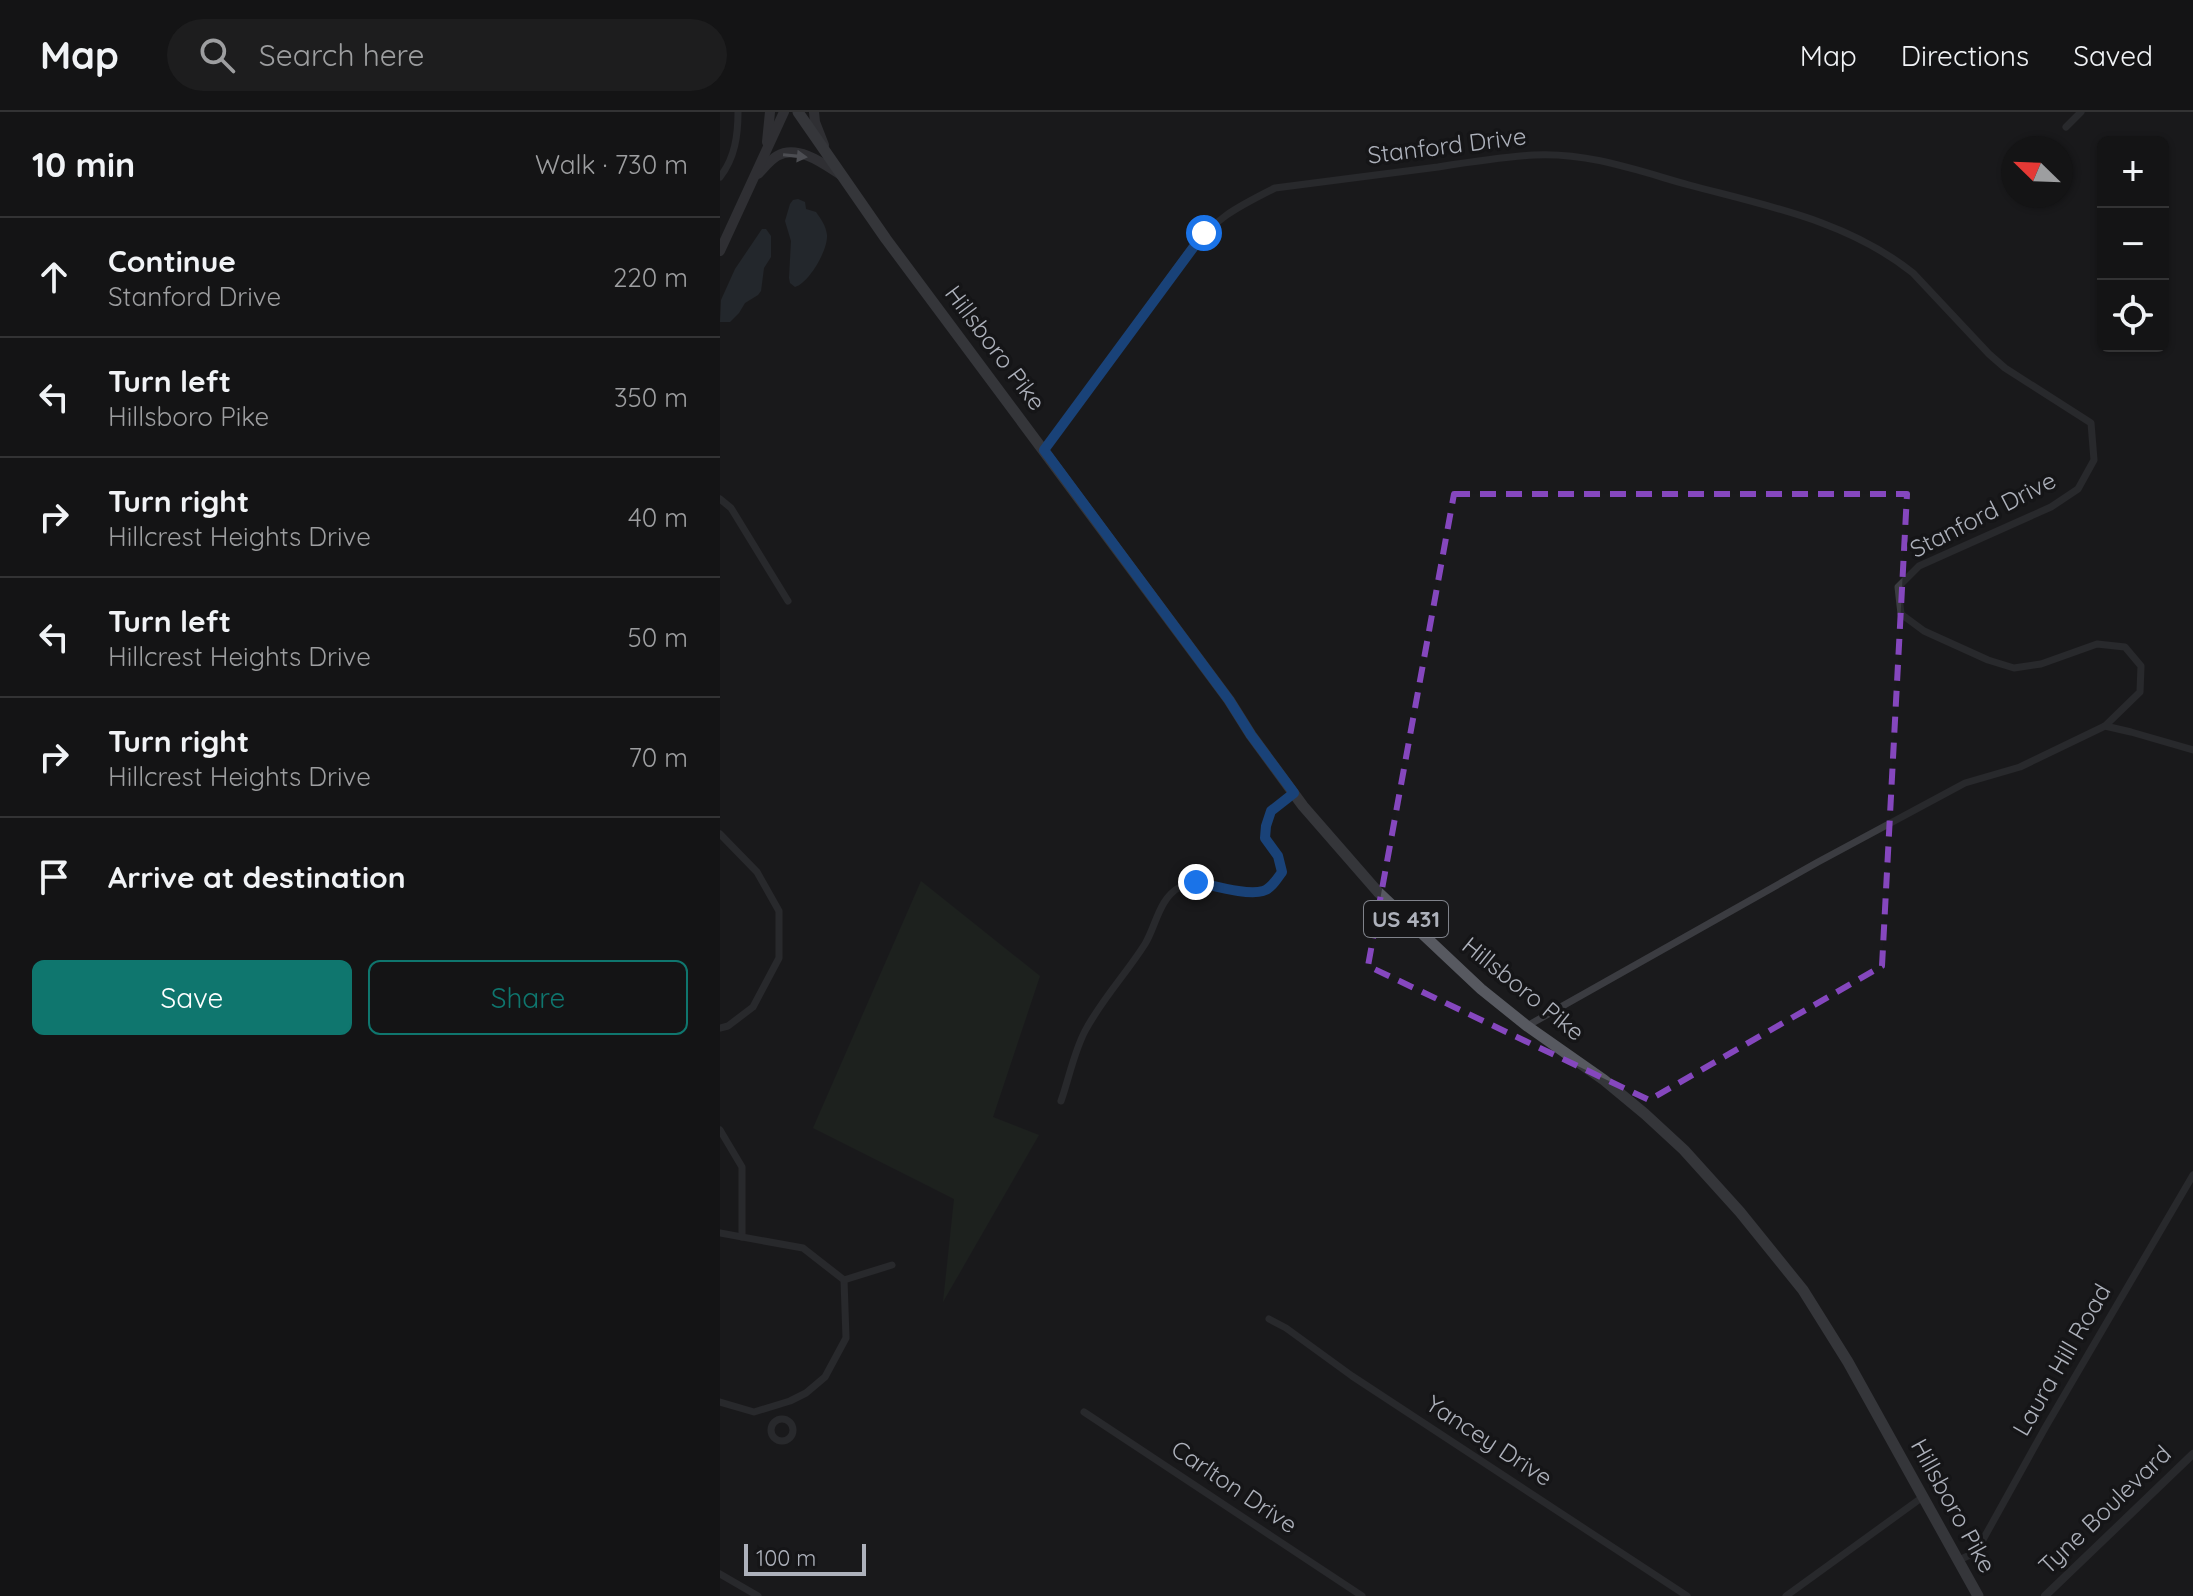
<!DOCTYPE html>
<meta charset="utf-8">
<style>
body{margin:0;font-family:Quicksand,sans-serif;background:#1d1d1e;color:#f1f3f6}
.controls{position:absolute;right:24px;top:24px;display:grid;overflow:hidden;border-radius:12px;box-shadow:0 2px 6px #0004}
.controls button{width:72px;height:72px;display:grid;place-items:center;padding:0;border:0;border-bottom:2px solid #333334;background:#141415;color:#f1f3f6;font:40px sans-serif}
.compass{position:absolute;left:1281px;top:24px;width:72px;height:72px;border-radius:50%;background:#141415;box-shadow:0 2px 6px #0004;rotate:293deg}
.scale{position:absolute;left:24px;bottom:20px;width:122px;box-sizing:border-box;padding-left:8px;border:4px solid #adb1bb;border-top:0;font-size:22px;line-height:28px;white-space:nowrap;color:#adb1bb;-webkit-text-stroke:6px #151517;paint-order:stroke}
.stop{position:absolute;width:24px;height:24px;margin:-18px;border:6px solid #1a73e8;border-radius:50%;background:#fff}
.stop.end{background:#1a73e8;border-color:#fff;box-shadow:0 2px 8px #0008}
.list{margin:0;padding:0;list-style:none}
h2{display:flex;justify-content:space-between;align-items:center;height:104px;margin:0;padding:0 32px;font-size:34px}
h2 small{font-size:26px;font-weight:400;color:#9d9ea0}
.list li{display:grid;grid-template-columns:52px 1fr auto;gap:24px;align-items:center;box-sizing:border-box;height:120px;padding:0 32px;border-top:2px solid #333334}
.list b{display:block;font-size:30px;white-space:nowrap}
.list p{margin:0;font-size:26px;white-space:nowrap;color:#9d9ea0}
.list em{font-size:26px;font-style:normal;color:#9d9ea0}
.actions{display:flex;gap:16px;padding:24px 32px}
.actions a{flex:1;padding:18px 0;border:2px solid #0f766e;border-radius:12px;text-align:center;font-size:28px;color:#0f766e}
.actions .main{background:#0f766e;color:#fff}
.icon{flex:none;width:44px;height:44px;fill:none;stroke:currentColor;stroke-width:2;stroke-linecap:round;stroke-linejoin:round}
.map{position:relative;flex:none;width:1473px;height:1484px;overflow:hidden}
header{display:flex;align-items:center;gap:48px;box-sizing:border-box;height:112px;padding:0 40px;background:#141415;border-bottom:2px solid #333334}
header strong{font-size:38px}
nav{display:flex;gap:44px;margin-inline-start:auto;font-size:28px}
.search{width:560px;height:72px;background:#1d1d1e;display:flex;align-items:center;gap:20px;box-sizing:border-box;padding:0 28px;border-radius:44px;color:#9d9ea0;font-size:30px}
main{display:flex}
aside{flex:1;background:#141415}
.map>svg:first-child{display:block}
.green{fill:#222a23}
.water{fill:#303840}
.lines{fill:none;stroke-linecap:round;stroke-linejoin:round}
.minor{stroke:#3b3c41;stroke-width:7}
.tertiary{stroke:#3b3c41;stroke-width:8}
.secondary{stroke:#494b51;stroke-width:10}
.primary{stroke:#575960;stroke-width:11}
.oneway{fill:#8a8d96}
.route{stroke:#1a73e8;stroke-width:10}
.marked{fill:none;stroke:#8547be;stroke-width:6;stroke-dasharray:16 10;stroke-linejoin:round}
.labels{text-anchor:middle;stroke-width:7;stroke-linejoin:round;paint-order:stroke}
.shield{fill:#151517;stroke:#7f828a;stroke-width:2}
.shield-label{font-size:22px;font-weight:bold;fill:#adb1bb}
.street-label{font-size:24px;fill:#adb1bb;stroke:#151517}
</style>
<header>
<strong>Map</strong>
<div class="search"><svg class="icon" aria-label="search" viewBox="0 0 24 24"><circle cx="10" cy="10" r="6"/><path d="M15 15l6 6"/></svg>Search here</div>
<nav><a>Map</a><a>Directions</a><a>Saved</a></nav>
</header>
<main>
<aside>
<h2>10 min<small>Walk · 730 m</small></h2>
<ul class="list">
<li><svg class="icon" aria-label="ahead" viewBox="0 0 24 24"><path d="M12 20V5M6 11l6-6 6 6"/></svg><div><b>Continue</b><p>Stanford Drive</p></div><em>220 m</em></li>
<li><svg class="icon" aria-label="left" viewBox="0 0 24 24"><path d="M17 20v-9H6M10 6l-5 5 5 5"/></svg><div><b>Turn left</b><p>Hillsboro Pike</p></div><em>350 m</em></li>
<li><svg class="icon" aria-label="right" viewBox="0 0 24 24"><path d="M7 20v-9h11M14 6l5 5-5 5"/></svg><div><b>Turn right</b><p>Hillcrest Heights Drive</p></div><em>40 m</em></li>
<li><svg class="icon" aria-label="left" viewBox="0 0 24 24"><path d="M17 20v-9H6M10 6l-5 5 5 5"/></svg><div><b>Turn left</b><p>Hillcrest Heights Drive</p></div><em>50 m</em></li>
<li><svg class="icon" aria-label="right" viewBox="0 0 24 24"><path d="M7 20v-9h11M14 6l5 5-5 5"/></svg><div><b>Turn right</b><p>Hillcrest Heights Drive</p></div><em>70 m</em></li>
<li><svg class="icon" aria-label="arrive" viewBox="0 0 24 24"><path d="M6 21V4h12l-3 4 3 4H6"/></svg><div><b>Arrive at destination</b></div></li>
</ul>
<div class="actions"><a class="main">Save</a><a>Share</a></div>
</aside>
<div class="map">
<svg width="1473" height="1484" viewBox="0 0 1473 1484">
<rect width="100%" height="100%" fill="#1a1a1c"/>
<polygon class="green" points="201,769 320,864 273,1005 319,1023 223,1190 234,1087 93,1016"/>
<g class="water">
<path d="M 78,87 L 85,90 L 86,97 L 96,100 C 101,107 106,114 107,123 C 108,138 89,171 75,175 L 70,171 L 69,166 L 71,129 L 65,109 L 70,92 L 73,88 Z"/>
<polygon points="42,117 46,117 51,124 51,145 44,156 41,179 38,183 25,191 19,201 10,210 0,210 1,188 15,157"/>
</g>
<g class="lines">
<g class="minor">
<polyline points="1346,15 1361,0"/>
<path d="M 0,65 C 15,46 18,23 18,0"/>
<path d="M 324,338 L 466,143 C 496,106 513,97 555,76 C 609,69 664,62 718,55 C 750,50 782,45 814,43 C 868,40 919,59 969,73 C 1048,94 1128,109 1193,161 L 1269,242 L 1285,256 L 1371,311 L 1374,348 L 1358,377 L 1331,395 L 1199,454 L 1178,475 L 1181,502 L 1204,519 L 1268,548 L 1294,556 L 1321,552 L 1377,532 L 1405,535 L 1421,554 L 1420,580 L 1385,614 L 1300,655 L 1245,671 L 1098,750 L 807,914"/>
<polyline points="0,387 11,396 68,489"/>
<polyline points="1385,614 1411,620 1473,638"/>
<polyline points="0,722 37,760 59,799 59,846 33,895 8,914 0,916"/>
<path d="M 341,989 C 349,966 354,940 365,919 C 382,887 406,862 425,832 C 436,814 439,786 460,775 C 485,761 521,789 545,778 C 552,775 557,767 562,760 L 558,744 L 545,726 L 546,714 L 551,699 L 574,681"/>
<polyline points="0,1018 22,1055 22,1125"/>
<polyline points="0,1121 83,1136 124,1168 126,1226 105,1265 86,1281 70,1289 34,1300 0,1290"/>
<polyline points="124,1168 172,1153"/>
<polyline points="549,1207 566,1216 632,1264 967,1484"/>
<polyline points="364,1300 642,1484"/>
<circle cx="62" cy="1318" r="11"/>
<polyline points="1239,1448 1252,1442 1260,1433 1325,1316 1473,1063"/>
<polyline points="0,1462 38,1484"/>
<polyline points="1066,1484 1204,1384"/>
</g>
<polyline class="tertiary" points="1325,1484 1473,1342"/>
<g class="secondary">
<polyline points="94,0 95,10 104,33"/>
<polyline points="47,30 50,0"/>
<path d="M 38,62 C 44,56 50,48 57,44 C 78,32 104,52 121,63"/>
<polyline points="0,139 64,0"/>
</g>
<polyline class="primary" points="78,0 166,127 509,588 531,623 583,694 658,780 761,877 807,914 884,968 925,1002 964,1038 1020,1100 1083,1178 1128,1250 1258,1484"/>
</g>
<defs><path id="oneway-solid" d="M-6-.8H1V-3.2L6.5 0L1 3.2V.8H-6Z" transform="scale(2)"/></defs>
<use class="oneway" href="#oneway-solid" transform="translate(75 44) rotate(6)"/>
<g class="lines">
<path class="route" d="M 476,770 C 492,773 527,784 543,779 C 551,777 557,767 562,760 L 558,744 L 545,726 L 546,714 L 551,699 L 574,681 L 531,623 L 509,588 L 324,338 L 484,121"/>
</g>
<path d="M0 0H1473V1484H0ZM 734,382 L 1187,382 L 1162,854 L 929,988 L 648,854 Z" fill="#1a1a1c" fill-opacity=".55" fill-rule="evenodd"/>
<path class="marked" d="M 734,382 L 1187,382 L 1162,854 L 929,988 L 648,854 Z"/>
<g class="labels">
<rect class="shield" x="644" y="789" width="84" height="36" rx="6"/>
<g class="shield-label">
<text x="686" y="815">US 431</text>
</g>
<g class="street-label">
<text transform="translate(727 34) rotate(-7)" y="8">Stanford Drive</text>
<text transform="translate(275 236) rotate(53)" y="8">Hillsboro Pike</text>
<text transform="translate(1263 403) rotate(-27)" y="8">Stanford Drive</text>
<text transform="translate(803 877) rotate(39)" y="8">Hillsboro Pike</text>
<text transform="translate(1342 1248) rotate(-60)" y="8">Laura Hill Road</text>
<text transform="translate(769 1329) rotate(33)" y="8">Yancey Drive</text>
<text transform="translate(514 1375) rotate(34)" y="8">Carlton Drive</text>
<text transform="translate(1233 1394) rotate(61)" y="8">Hillsboro Pike</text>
<text transform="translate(1385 1398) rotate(-44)" y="8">Tyne Boulevard</text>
</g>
</g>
</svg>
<div class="controls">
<button>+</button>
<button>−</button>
<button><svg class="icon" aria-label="locate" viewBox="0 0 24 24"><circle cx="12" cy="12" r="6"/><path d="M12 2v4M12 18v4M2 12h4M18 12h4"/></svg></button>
</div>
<svg class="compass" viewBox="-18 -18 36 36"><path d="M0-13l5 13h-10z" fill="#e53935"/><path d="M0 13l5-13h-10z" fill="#9d9ea0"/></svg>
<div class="scale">100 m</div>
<div class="stop" style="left:484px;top:121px"></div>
<div class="stop end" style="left:476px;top:770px"></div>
</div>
</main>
